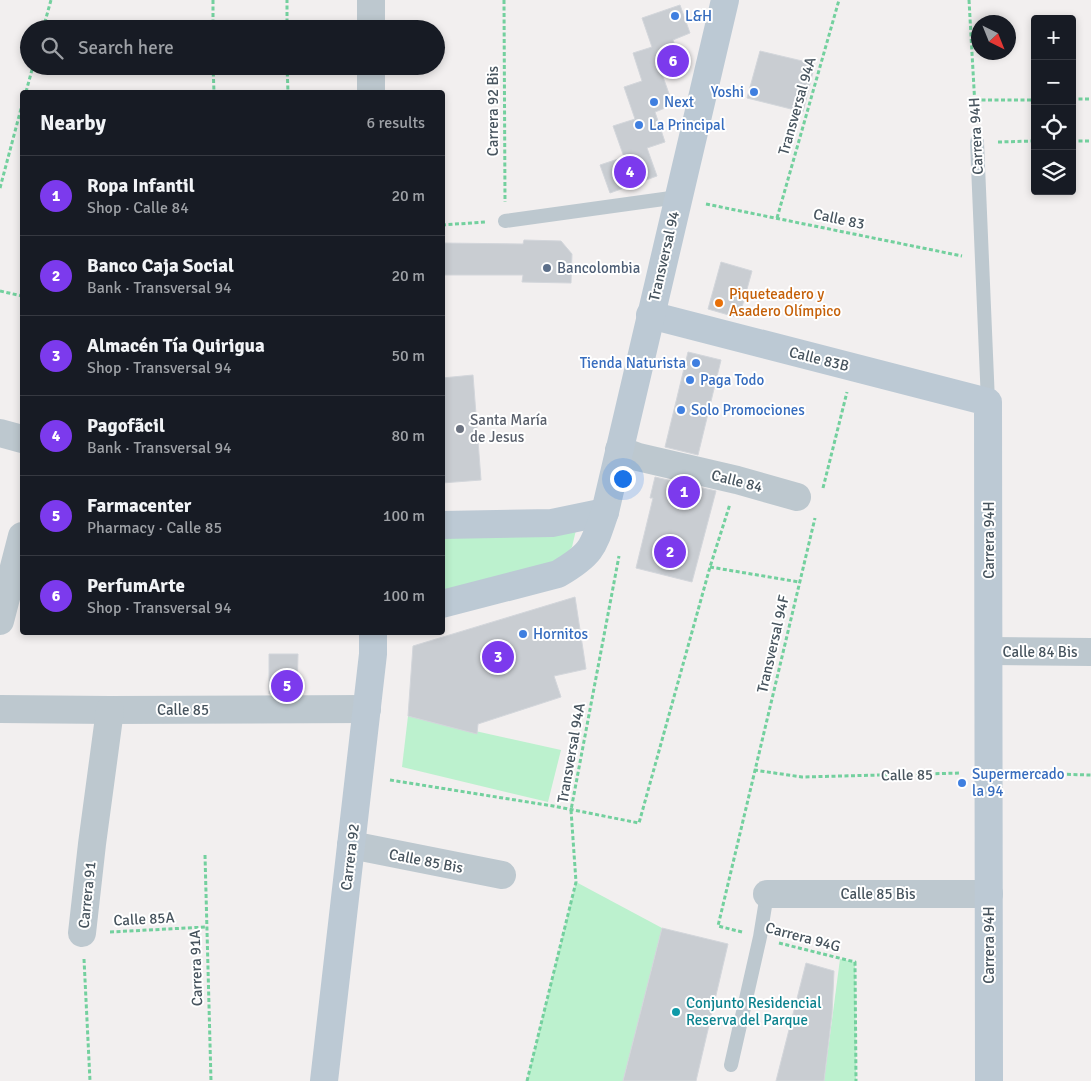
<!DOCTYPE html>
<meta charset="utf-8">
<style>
body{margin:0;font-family:Signika,sans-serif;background:#242831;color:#f1f3f6}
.controls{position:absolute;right:15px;top:15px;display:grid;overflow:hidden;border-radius:5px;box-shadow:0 2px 8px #0003}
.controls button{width:45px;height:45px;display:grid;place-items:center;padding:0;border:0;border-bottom:1px solid #363941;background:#171b24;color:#f1f3f6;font:25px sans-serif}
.compass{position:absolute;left:971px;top:15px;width:45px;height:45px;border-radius:50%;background:#171b24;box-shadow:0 2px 8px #0003;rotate:137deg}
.you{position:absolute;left:622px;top:478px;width:18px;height:18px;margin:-12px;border:4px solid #fff;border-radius:50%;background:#1a73e8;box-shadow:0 0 0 8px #1a73e833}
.badge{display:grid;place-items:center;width:32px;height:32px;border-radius:50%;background:#7c3aed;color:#fff;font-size:16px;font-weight:700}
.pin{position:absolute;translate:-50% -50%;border:2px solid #fff;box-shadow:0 1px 5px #0006}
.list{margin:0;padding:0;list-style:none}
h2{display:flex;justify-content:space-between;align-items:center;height:65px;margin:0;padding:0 20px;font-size:21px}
h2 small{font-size:16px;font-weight:400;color:#9ea1a6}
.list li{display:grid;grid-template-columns:32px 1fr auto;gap:15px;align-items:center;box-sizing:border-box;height:80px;padding:0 20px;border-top:1px solid #363941}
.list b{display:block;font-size:19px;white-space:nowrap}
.list p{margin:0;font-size:16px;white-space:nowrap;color:#9ea1a6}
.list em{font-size:16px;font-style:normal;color:#9ea1a6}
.icon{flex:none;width:28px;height:28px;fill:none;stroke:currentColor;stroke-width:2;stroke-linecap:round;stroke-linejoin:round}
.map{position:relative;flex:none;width:1091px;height:1081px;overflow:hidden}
.search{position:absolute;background:#171b24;box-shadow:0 2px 8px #0003;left:20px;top:20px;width:425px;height:55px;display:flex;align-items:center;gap:12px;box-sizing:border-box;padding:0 18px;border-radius:28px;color:#9ea1a6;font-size:19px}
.panel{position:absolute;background:#171b24;box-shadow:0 2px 8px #0003;left:20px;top:90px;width:425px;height:545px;border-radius:5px}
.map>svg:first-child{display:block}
.green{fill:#bcf1ce}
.building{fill:#c9cdd2;stroke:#d3d6db}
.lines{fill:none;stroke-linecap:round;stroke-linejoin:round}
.path{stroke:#73d09e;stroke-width:3;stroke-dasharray:4 2.5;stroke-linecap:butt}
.lane{stroke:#bdc8cf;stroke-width:14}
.street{stroke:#bdc8cf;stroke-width:28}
.secondary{stroke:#bcc9d4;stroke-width:28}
.shop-dot{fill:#3f7fe0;stroke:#fff;stroke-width:2}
.service-dot{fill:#5c6f8a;stroke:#fff;stroke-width:2}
.food-dot{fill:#e8710a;stroke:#fff;stroke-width:2}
.worship-dot{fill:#6b7280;stroke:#fff;stroke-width:2}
.culture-dot{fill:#0f9aa8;stroke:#fff;stroke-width:2}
.labels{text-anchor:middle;stroke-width:4;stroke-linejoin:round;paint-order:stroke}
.shop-label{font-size:15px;fill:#366cbe;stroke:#fff;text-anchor:start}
.street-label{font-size:15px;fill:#47545e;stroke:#fff}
.service-label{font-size:15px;fill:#4e5e75;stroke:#fff;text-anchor:start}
.food-label{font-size:15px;fill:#c56008;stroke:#fff;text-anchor:start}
.worship-label{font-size:15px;fill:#5b616d;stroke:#fff;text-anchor:start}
.culture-label{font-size:15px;fill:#0d838f;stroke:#fff;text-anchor:start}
</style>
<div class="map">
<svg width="1091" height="1081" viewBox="0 0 1091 1081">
<rect width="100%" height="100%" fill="#f2efef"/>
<g class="green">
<polygon points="576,530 572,547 561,560 443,594 442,532"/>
<polygon points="408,716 561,750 548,802 402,767"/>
<polygon points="576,882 662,928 623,1081 527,1081"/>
<polygon points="840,959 855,962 856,1081 824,1081"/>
</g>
<g class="building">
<polygon points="680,5 690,33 673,40 683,67 662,74 673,105 655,112 665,142 647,148 657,176 610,193 600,165 624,157 613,126 635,119 624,87 642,81 633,53 652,47 642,18"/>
<polygon points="760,51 815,64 803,112 747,98"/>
<polygon points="524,240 561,241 572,254 571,283 522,282 523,275 442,275 442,243 523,244"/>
<polygon points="721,262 752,271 739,318 708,309"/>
<polygon points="688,352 721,360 698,455 665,447"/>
<polygon points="473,375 481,480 442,483 442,378"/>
<polygon points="655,477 716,491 692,582 636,568 653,498 650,498"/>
<polygon points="575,597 586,669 554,676 561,697 478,724 477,734 408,716 413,646"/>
<polygon points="269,654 298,654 297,694 269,694"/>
<polygon points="662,928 728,944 696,1081 623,1081"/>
<polygon points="806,963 834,971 832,1014 824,1081 776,1081"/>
</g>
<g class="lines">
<g class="path">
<polyline points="213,0 213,29"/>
<polyline points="504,0 505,202"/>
<polyline points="969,0 976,124"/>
<polyline points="45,23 287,22"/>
<polyline points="43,29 51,0"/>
<polyline points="287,29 287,0"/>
<polyline points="213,66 214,92"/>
<polyline points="287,66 288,92"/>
<polyline points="26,92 33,66"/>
<polyline points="1072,99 1091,99"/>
<polyline points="975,100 1035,100"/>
<polyline points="1072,141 1091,141"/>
<polyline points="998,142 1035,141"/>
<polyline points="0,188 22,105"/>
<polyline points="706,204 962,256"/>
<polyline points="777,218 839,0"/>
<polyline points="442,225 486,222"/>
<polyline points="0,291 22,296"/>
<polyline points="823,488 847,392"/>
<polyline points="710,567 799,582"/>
<polyline points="754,770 802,777 961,773"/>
<polyline points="1015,773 1091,775"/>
<polyline points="390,780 553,806 639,823 710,567 730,504"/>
<polyline points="205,855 211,1081"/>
<polyline points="110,932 206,927"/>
<polyline points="742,932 718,926 815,518"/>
<polyline points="779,943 855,962 856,1081"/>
<polyline points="84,959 90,1081"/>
<polyline points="527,1081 576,882 571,810 619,556"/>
</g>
<g class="lane">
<polyline points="977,142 988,402"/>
<polyline points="505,221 678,197"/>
<polyline points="731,1065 760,937 767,894"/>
</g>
<g class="street">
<polyline points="371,0 371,29"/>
<polyline points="371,66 371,92"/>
<polyline points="0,433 22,439"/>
<polyline points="619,450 638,457 737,480 797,497"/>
<polyline points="0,621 22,536"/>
<polyline points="989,651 1091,652"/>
<polyline points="0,709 110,710 367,709"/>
<polyline points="351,845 502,875"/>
<polyline points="767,894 989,894"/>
<polyline points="82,933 92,844 110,710"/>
</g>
<g class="secondary">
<polyline points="650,315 988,402 989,1081"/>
<polyline points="442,525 552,523 605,512"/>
<path d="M 442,604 L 558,574 C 592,554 593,548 605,512 L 725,0"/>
<polyline points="324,1081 373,654 373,632"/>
</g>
</g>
<g class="shop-dot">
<circle cx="675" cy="16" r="5"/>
<circle cx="754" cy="92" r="5"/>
<circle cx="654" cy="102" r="5"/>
<circle cx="639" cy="125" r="5"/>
<circle cx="696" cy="363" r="5"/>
<circle cx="690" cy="380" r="5"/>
<circle cx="681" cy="410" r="5"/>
<circle cx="523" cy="634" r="5"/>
<circle cx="962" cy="783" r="5"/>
</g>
<circle class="service-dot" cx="547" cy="268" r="5"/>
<circle class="food-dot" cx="719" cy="303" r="5"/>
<circle class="worship-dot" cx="460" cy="429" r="5"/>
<circle class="culture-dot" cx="676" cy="1012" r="5"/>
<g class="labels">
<g class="shop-label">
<text x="685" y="21">L&amp;H</text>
<text x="744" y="97" text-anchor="end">Yoshi</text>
<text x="664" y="107">Next</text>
<text x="649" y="130">La Principal</text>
<text x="686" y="368" text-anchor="end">Tienda Naturista</text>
<text x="700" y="385">Paga Todo</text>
<text x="691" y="415">Solo Promociones</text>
<text x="533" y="639">Hornitos</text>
<text x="972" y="779">Supermercado<tspan x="972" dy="17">la 94</tspan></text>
</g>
<g class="street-label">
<text transform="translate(797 106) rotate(-74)" y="5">Transversal 94A</text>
<text transform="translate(493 111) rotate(-90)" y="5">Carrera 92 Bis</text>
<text transform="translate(976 136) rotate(-93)" y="5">Carrera 94H</text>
<text transform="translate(839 219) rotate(12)" y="5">Calle 83</text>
<text transform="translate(664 256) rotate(-77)" y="5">Transversal 94</text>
<text transform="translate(819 359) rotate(14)" y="5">Calle 83B</text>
<text transform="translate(737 481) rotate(14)" y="5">Calle 84</text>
<text transform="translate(989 540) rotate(-90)" y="5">Carrera 94H</text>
<text transform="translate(773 644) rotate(-77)" y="5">Transversal 94F</text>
<text x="1040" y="657">Calle 84 Bis</text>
<text x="183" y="715">Calle 85</text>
<text transform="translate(571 753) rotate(-80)" y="5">Transversal 94A</text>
<text transform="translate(907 775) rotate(-1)" y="5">Calle 85</text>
<text transform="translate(350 857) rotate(-83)" y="5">Carrera 92</text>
<text transform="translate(426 861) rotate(11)" y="5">Calle 85 Bis</text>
<text x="878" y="899">Calle 85 Bis</text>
<text transform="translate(87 895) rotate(-84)" y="5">Carrera 91</text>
<text transform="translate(144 919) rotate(-3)" y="5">Calle 85A</text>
<text transform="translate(803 937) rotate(15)" y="5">Carrera 94G</text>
<text transform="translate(989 945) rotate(-90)" y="5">Carrera 94H</text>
<text transform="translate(196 968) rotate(-92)" y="5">Carrera 91A</text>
</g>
<g class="service-label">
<text x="557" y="273">Bancolombia</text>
</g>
<g class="food-label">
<text x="729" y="299">Piqueteadero y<tspan x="729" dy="17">Asadero Olímpico</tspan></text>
</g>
<g class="worship-label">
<text x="470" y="425">Santa María<tspan x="470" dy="17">de Jesus</tspan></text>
</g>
<g class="culture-label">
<text x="686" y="1008">Conjunto Residencial<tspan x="686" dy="17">Reserva del Parque</tspan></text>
</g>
</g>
</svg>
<div class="controls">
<button>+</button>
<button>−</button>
<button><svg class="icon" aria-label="locate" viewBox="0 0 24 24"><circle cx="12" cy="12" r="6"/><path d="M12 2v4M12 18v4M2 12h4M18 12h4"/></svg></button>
<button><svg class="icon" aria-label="layers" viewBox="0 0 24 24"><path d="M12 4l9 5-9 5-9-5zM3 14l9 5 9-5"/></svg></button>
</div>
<svg class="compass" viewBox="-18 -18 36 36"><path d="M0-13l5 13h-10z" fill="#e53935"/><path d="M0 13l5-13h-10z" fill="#9ea1a6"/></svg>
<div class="you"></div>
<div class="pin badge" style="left:684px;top:492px">1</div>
<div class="pin badge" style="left:670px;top:552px">2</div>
<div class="pin badge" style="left:498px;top:657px">3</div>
<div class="pin badge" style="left:630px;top:172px">4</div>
<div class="pin badge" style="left:287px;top:686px">5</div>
<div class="pin badge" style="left:673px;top:61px">6</div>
<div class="search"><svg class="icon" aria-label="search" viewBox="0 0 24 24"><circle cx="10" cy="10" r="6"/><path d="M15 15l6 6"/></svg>Search here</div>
<section class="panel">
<h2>Nearby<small>6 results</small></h2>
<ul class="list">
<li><span class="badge">1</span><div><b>Ropa Infantil</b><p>Shop · Calle 84</p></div><em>20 m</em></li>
<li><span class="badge">2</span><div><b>Banco Caja Social</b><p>Bank · Transversal 94</p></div><em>20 m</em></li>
<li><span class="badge">3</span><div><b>Almacén Tía Quirigua</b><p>Shop · Transversal 94</p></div><em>50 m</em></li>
<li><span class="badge">4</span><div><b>Pagofãcil</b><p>Bank · Transversal 94</p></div><em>80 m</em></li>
<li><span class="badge">5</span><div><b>Farmacenter</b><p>Pharmacy · Calle 85</p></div><em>100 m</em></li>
<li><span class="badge">6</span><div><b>PerfumArte</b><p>Shop · Transversal 94</p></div><em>100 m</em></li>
</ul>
</section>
</div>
